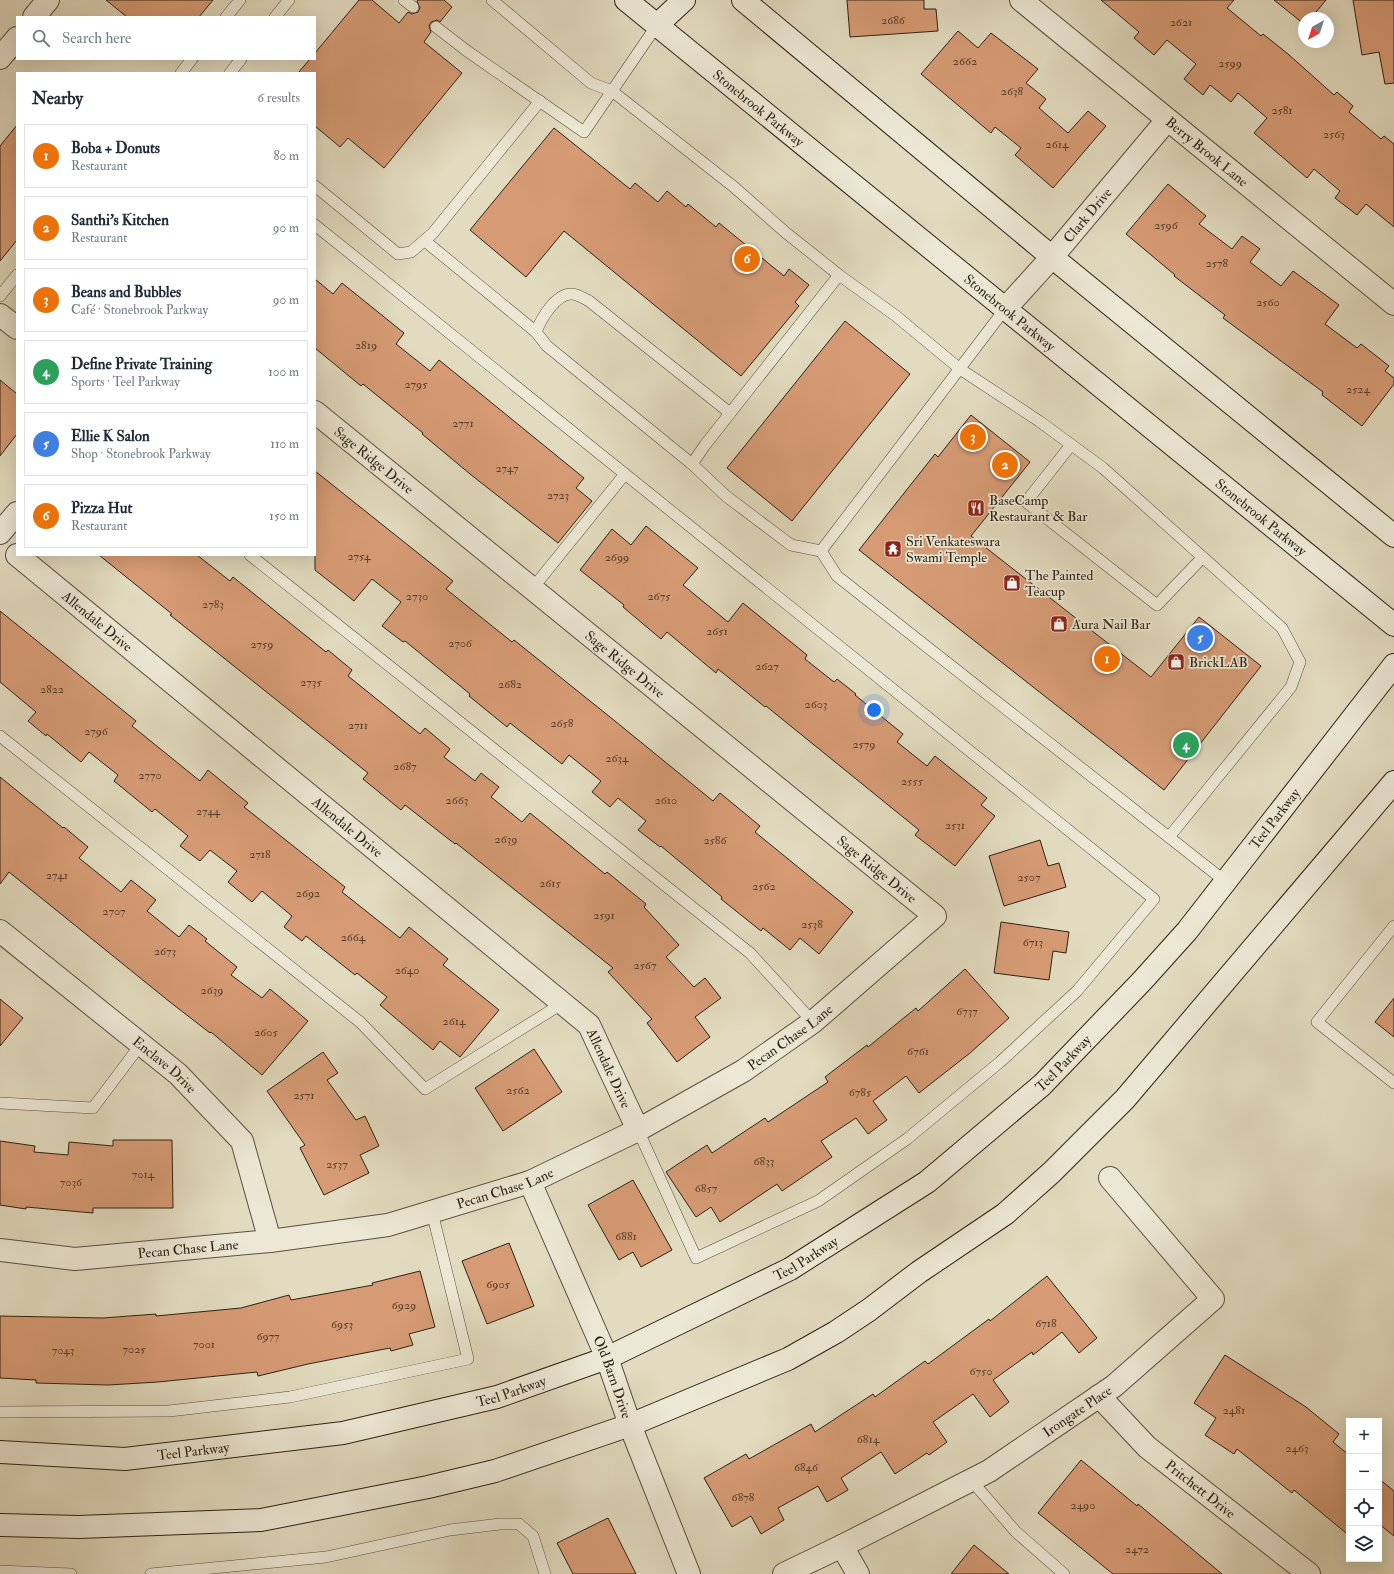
<!DOCTYPE html>
<meta charset="utf-8">
<style>
body{margin:0;font-family:"IM FELL Double Pica",serif;background:#f6f6f7;color:#1f2937}
.controls{position:absolute;right:12px;bottom:12px;display:grid;overflow:hidden;border-radius:0px;box-shadow:0 4px 16px #0002}
.controls button{width:36px;height:36px;display:grid;place-items:center;padding:0;border:0;border-bottom:1px solid #e0e1e3;background:#fff;color:#1f2937;font:20px sans-serif}
.compass{position:absolute;left:1298px;top:12px;width:36px;height:36px;border-radius:50%;background:#fff;box-shadow:0 4px 16px #0002;rotate:219deg}
.you{position:absolute;left:874px;top:710px;width:14px;height:14px;margin:-10px;border:3px solid #fff;border-radius:50%;background:#1a73e8;box-shadow:0 0 0 6px #1a73e833}
.badge{display:grid;place-items:center;width:26px;height:26px;border-radius:50%;background:#8f2418;color:#fff;font-size:13px;font-weight:700}
.pin{position:absolute;translate:-50% -50%;border:2px solid #fff;box-shadow:0 1px 4px #0006}
.list{margin:0;padding:0;list-style:none}
h2{display:flex;justify-content:space-between;align-items:center;height:52px;margin:0;padding:0 16px;font-size:17px}
h2 small{font-size:13px;font-weight:400;color:#747a83}
.list li{display:grid;grid-template-columns:26px 1fr auto;gap:12px;align-items:center;box-sizing:border-box;height:64px;margin:0 8px 8px;padding:0 8px;border:1px solid #e0e1e3;border-radius:0px}
.list b{display:block;font-size:15px;white-space:nowrap}
.list p{margin:0;font-size:13px;white-space:nowrap;color:#747a83}
.list em{font-size:13px;font-style:normal;color:#747a83}
.icon{flex:none;width:22px;height:22px;fill:none;stroke:currentColor;stroke-width:2;stroke-linecap:round;stroke-linejoin:round}
.map{position:relative;flex:none;width:1394px;height:1574px;overflow:hidden}
.search{position:absolute;background:#fff;box-shadow:0 4px 16px #0002;left:16px;top:16px;width:300px;height:44px;display:flex;align-items:center;gap:10px;box-sizing:border-box;padding:0 14px;border-radius:0px;color:#747a83;font-size:15px}
.panel{position:absolute;background:#fff;box-shadow:0 4px 16px #0002;left:16px;top:72px;width:300px;height:484px;border-radius:0px}
.map>svg:first-child{display:block}
.building{fill:#d69b75;stroke:#2d2215}
.lines{fill:none;stroke-linecap:round;stroke-linejoin:round}
.lane-casing{stroke:#5a5040;stroke-width:12}
.street-casing{stroke:#5a5040;stroke-width:24}
.secondary-casing{stroke:#2d2215;stroke-width:24}
.lane{stroke:#ece8d5;stroke-width:11}
.street{stroke:#ece8d5;stroke-width:22}
.secondary{stroke:#ece8d5;stroke-width:22}
.labels{text-anchor:middle;stroke-width:3.5;stroke-linejoin:round;paint-order:stroke}
.number-label{font-size:12px;fill:#57402d}
.street-label{font-size:14px;fill:#2d2215;stroke:#ece8d5}
.poi-label{font-size:14px;fill:#2d2215;stroke:#ece8d5;text-anchor:start}
</style>
<div class="map">
<svg width="1394" height="1574" viewBox="0 0 1394 1574">
<rect width="100%" height="100%" fill="#e2dbbf"/>
<filter id="stains"><feTurbulence type="fractalNoise" baseFrequency=".005" numOctaves="4"/><feColorMatrix values="0 0 0 0 .2 0 0 0 0 .09 0 0 0 0 .02 0 0 0 .5 -.17"/></filter>
<radialGradient id="worn" r=".72"><stop offset=".6" stop-color="#630" stop-opacity="0"/><stop offset="1" stop-color="#630" stop-opacity=".3"/></radialGradient>
<g class="building">
<polygon points="106,0 213,0 199,17 127,17"/>
<polygon points="359,0 372,0 399,23 408,12 412,14 418,12 420,8 417,1 418,0 444,0 452,7 440,22 437,20 431,22 429,26 431,32 424,42 462,73 384,168 348,138 340,147 315,126 315,73 298,73 310,59 315,59 315,53"/>
<polygon points="847,0 924,0 924,9 936,9 938,31 850,37"/>
<polygon points="1101,0 1234,0 1227,8 1261,36 1263,34 1288,54 1334,95 1337,92 1353,106 1349,112 1381,139 1384,136 1394,144 1394,227 1366,204 1357,215 1335,198 1340,191 1314,169 1307,178 1254,133 1267,118 1238,93 1231,102 1210,85 1203,95 1184,79 1196,64 1167,40 1154,55 1134,38 1139,32"/>
<polygon points="1274,0 1326,0 1311,18 1304,18 1304,24"/>
<polygon points="1353,0 1394,0 1394,83 1385,84 1379,52 1362,55"/>
<polygon points="958,31 978,48 991,33 1038,69 1026,83 1046,99 1039,108 1068,133 1088,111 1106,126 1053,188 1015,155 1021,148 995,127 991,133 921,74"/>
<polygon points="17,125 17,240 0,261 0,146"/>
<polygon points="554,128 630,189 635,183 658,202 667,191 686,207 688,204 716,227 719,223 784,276 789,269 809,285 795,302 799,306 741,376 564,231 526,277 470,230"/>
<polygon points="1168,184 1206,216 1199,224 1232,249 1242,236 1260,249 1250,262 1281,286 1293,271 1339,305 1325,324 1357,348 1361,344 1389,366 1385,371 1394,378 1394,384 1362,426 1322,395 1323,392 1223,318 1225,315 1174,276 1175,275 1126,234"/>
<polygon points="315,279 333,294 342,283 404,333 396,344 430,371 439,360 584,478 576,488 592,501 558,543 470,474 422,434 423,433 363,384 361,386 315,348"/>
<polygon points="845,321 910,374 792,521 727,468"/>
<polygon points="0,380 17,394 17,434 0,456"/>
<polygon points="971,415 1030,462 971,536 1151,677 1199,617 1261,666 1164,790 859,550 935,454 938,457"/>
<polygon points="315,471 453,581 446,589 512,642 514,640 615,721 713,801 720,793 760,826 755,832 853,912 819,954 800,938 790,950 763,928 761,931 721,899 722,897 661,846 660,847 638,830 646,821 618,798 610,807 592,792 601,781 569,755 562,764 510,723 507,727 469,696 470,694 405,641 403,642 382,626 401,602 372,579 354,601 315,570"/>
<polygon points="646,526 698,568 683,585 728,622 743,603 807,655 805,659 834,682 837,679 856,694 855,695 903,734 897,742 927,766 935,756 987,798 981,805 995,816 955,866 915,835 919,830 766,706 765,707 718,669 716,673 667,632 661,639 623,607 624,605 580,570 612,529 631,545"/>
<polygon points="99,555 197,555 230,581 233,577 326,652 328,650 352,670 348,676 420,734 425,728 450,749 444,757 475,781 481,773 499,787 491,797 522,822 530,813 605,874 607,872 646,904 644,907 679,945 666,957 694,987 705,978 721,998 695,1017 710,1037 677,1062 647,1023 652,1019 608,972 613,968 456,843 455,844 405,805 401,810 363,779 368,773 170,615 172,614"/>
<polygon points="0,611 136,721 132,726 200,781 208,770 248,803 244,807 345,887 342,892 400,938 409,927 448,959 443,965 499,1010 460,1057 440,1041 433,1050 380,1005 387,997 357,973 355,975 306,936 302,941 284,927 292,916 262,891 252,902 228,882 237,871 210,850 200,861 180,846 188,836 155,809 152,812 114,781 118,775 89,752 81,762 47,734 46,736 28,721 36,712 0,682"/>
<polygon points="0,777 63,828 64,827 88,847 79,858 121,892 131,880 156,900 147,911 179,937 189,925 207,939 205,941 237,967 231,975 262,998 270,989 308,1021 262,1075 211,1032 210,1033 170,1002 9,872 0,884"/>
<polygon points="1040,840 1048,866 1059,863 1066,887 1004,906 989,856"/>
<polygon points="1001,922 1069,932 1066,953 1053,951 1049,980 994,973"/>
<polygon points="965,969 1009,1018 970,1053 919,1093 906,1076 873,1101 887,1120 868,1134 856,1118 821,1141 832,1157 782,1191 777,1184 720,1222 711,1207 696,1217 666,1172 707,1145 712,1153 765,1118 768,1122 828,1082 825,1077 867,1045 868,1047 916,1008 918,1011"/>
<polygon points="1394,998 1394,1037 1375,1022"/>
<polygon points="0,999 23,1018 0,1046"/>
<polygon points="534,1049 562,1092 503,1131 475,1088"/>
<polygon points="323,1052 338,1073 327,1080 356,1120 365,1116 379,1146 360,1155 369,1173 324,1195 300,1148 305,1145 267,1091"/>
<polygon points="113,1140 172,1140 173,1208 93,1208 93,1213 26,1207 26,1209 0,1205 0,1141 35,1146 34,1152 68,1155 69,1142 113,1146"/>
<polygon points="633,1180 672,1250 641,1267 633,1252 619,1260 588,1205"/>
<polygon points="509,1243 534,1306 487,1324 462,1261"/>
<polygon points="420,1271 435,1327 409,1334 413,1345 391,1351 390,1348 308,1364 258,1376 257,1372 158,1382 108,1385 36,1383 36,1380 0,1378 0,1316 103,1318 156,1314 156,1316 241,1308 289,1295 291,1300 373,1285 372,1283"/>
<polygon points="1047,1276 1097,1338 1079,1353 1062,1332 1033,1355 1032,1352 993,1380 1009,1402 990,1417 973,1394 933,1422 947,1442 929,1455 927,1453 895,1474 881,1452 841,1478 848,1490 827,1502 818,1486 778,1508 784,1520 761,1534 751,1516 732,1527 704,1478 746,1454 749,1459 811,1424 815,1432 873,1394 875,1397 925,1361 928,1364 989,1319 990,1321"/>
<polygon points="1225,1355 1306,1407 1339,1434 1333,1442 1349,1455 1349,1530 1346,1533 1294,1490 1292,1493 1237,1449 1234,1454 1205,1435 1216,1418 1194,1403"/>
<polygon points="1081,1460 1137,1506 1138,1504 1222,1574 1113,1574 1038,1513"/>
<polygon points="1379,1479 1394,1491 1394,1536 1379,1524"/>
<polygon points="608,1518 636,1574 573,1574 557,1543"/>
<polygon points="974,1545 1009,1574 951,1574"/>
</g>
<g class="lines">
<defs>
<g id="lane">
<polyline points="404,0 413,7"/>
<polyline points="492,0 591,83 612,91 734,187 785,232 839,275"/>
<polyline points="226,17 240,0"/>
<polyline points="275,17 289,0"/>
<polyline points="436,27 467,51 584,132 657,25"/>
<polyline points="181,73 192,59"/>
<polyline points="230,73 241,59"/>
<polyline points="315,186 398,254 411,252 433,233 540,101"/>
<polyline points="315,225 1154,899 1077,991 1000,1062 907,1139 818,1201 696,1258 638,1130"/>
<polyline points="425,241 536,332"/>
<polyline points="0,296 17,275"/>
<polyline points="1005,309 821,551 837,576 1226,882"/>
<polyline points="1071,445 1026,502 1157,605 1202,558"/>
<path d="M 692,464 L 547,346 L 536,332 C 541,319 556,293 572,294 C 577,294 585,299 589,301 L 730,413"/>
<polyline points="821,551 791,545 726,496 692,464 705,445 839,275 896,316 960,369 1039,421 1103,468 1282,628 1300,662 1291,687 1169,837"/>
<polyline points="250,555 750,953 813,1022"/>
<polyline points="532,589 625,474"/>
<polyline points="0,736 360,1022 425,1089 563,1003"/>
<polyline points="1394,926 1317,1022 1394,1083"/>
<polyline points="0,1103 93,1108 141,1044"/>
<polyline points="0,1412 169,1411 290,1397 468,1359 432,1212"/>
<polyline points="971,1480 1016,1532 1064,1574"/>
<polyline points="0,1571 71,1574"/>
<polyline points="151,1574 326,1557 450,1530 500,1524 519,1524 533,1536 545,1574"/>
</g>
<g id="street">
<path id="s1" d="M 1021,0 L 1394,304"/>
<polyline points="34,17 48,0"/>
<polyline points="0,58 17,38"/>
<path id="s2" d="M 1005,309 L 1052,257 L 1167,120"/>
<polyline points="0,315 17,328"/>
<polyline points="0,533 17,513"/>
<path id="s3" d="M 17,555 L 589,1025 L 638,1130"/>
<path id="s4" d="M 0,931 L 178,1074 L 242,1141 L 270,1241"/>
<path id="s5" d="M 530,1182 L 607,1358 L 630,1425 L 689,1574"/>
<path id="s6" d="M 0,1250 L 75,1259 L 270,1241 L 388,1225 L 530,1182 L 638,1130 L 743,1071 L 813,1022 L 935,916 L 315,412"/>
<path id="s7" d="M 1099,1396 L 1147,1447 L 1309,1574"/>
<polyline points="842,1546 858,1574"/>
<path id="s8" d="M 784,1574 L 842,1546 L 989,1471 L 1114,1386 L 1213,1299 L 1110,1178"/>
</g>
<g id="secondary">
<path id="s9" d="M 626,0 L 1394,625"/>
<polyline points="743,0 1052,257 1394,536"/>
<polyline points="657,25 684,0"/>
<path id="s10" d="M 0,1452 L 125,1459 L 343,1433 L 497,1397 L 607,1358 L 790,1269 L 927,1182 L 1042,1085 L 1142,981 L 1187,931 L 1394,665"/>
<polyline points="0,1525 79,1527 261,1520 428,1487 495,1471 630,1425 788,1359 836,1332 869,1310 919,1272 1005,1214 1052,1172 1125,1099 1394,782"/>
</g>
</defs>
<use href="#lane" class="lane-casing"/>
<use href="#street" class="street-casing"/>
<use href="#secondary" class="secondary-casing"/>
<use href="#lane" class="lane"/>
<use href="#street" class="street"/>
<use href="#secondary" class="secondary"/>
</g>
<defs>
<symbol id="restaurant-square" viewBox="-11 -11 22 22"><rect x="-9" y="-9" width="18" height="18" rx="4" fill="#8f2418" stroke="#ece8d5"/><path d="M-5-6h1v4h1v-4h1v4h1v-4h1v5L-1.5 .5V6h-2V.5L-5-1ZM5-6V6H3V1.5H1.5Q1.5-4 5-6Z" fill="#fff"/></symbol>
<symbol id="temple-square" viewBox="-11 -11 22 22"><rect x="-9" y="-9" width="18" height="18" rx="4" fill="#8f2418" stroke="#ece8d5"/><path d="M0-6L5-2H3V0L6.5 2.5H4V6H1.5V3h-3V6H-4V2.5H-6.5L-3 0V-2H-5Z" fill="#fff"/></symbol>
<symbol id="shop-square" viewBox="-11 -11 22 22"><rect x="-9" y="-9" width="18" height="18" rx="4" fill="#8f2418" stroke="#ece8d5"/><path d="M-5-2.5h2.3a2.7 3.5 0 0 1 5.4 0H5L5.5 6h-11ZM-1.5-2.5h3a1.5 2.3 0 0 0-3 0Z" fill="#fff"/></symbol>
</defs>
<g fill-rule="evenodd">
<use href="#restaurant-square" x="966" y="498" width="20" height="20"/>
<use href="#temple-square" x="883" y="539" width="20" height="20"/>
<use href="#shop-square" x="1002" y="573" width="20" height="20"/>
<use href="#shop-square" x="1049" y="614" width="20" height="20"/>
<use href="#shop-square" x="1166" y="652" width="20" height="20"/>
</g>
<g class="labels">
<g class="number-label">
<text x="893" y="24">2686</text>
<text x="1181" y="26">2621</text>
<text x="965" y="65">2662</text>
<text x="1230" y="67">2599</text>
<text x="1012" y="95">2638</text>
<text x="1282" y="114">2581</text>
<text x="1334" y="138">2563</text>
<text x="1057" y="148">2614</text>
<text x="1166" y="229">2596</text>
<text x="1217" y="267">2578</text>
<text x="1268" y="306">2560</text>
<text x="366" y="349">2819</text>
<text x="416" y="388">2795</text>
<text x="1358" y="393">2524</text>
<text x="463" y="427">2771</text>
<text x="507" y="472">2747</text>
<text x="558" y="499">2723</text>
<text x="359" y="560">2754</text>
<text x="617" y="561">2699</text>
<text x="417" y="600">2730</text>
<text x="659" y="600">2675</text>
<text x="213" y="608">2783</text>
<text x="717" y="635">2651</text>
<text x="460" y="647">2706</text>
<text x="262" y="648">2759</text>
<text x="767" y="670">2627</text>
<text x="311" y="686">2735</text>
<text x="510" y="688">2682</text>
<text x="52" y="693">2822</text>
<text x="816" y="708">2603</text>
<text x="562" y="727">2658</text>
<text x="358" y="729">2711</text>
<text x="96" y="735">2796</text>
<text x="864" y="748">2579</text>
<text x="617" y="762">2634</text>
<text x="405" y="770">2687</text>
<text x="150" y="779">2770</text>
<text x="912" y="785">2555</text>
<text x="457" y="804">2663</text>
<text x="666" y="804">2610</text>
<text x="208" y="815">2744</text>
<text x="955" y="829">2531</text>
<text x="506" y="843">2639</text>
<text x="715" y="844">2586</text>
<text x="260" y="858">2718</text>
<text x="57" y="879">2741</text>
<text x="1029" y="881">2507</text>
<text x="550" y="887">2615</text>
<text x="764" y="890">2562</text>
<text x="308" y="897">2692</text>
<text x="114" y="915">2707</text>
<text x="604" y="919">2591</text>
<text x="812" y="928">2538</text>
<text x="353" y="941">2664</text>
<text x="1033" y="946">6713</text>
<text x="165" y="955">2673</text>
<text x="645" y="969">2567</text>
<text x="407" y="974">2640</text>
<text x="212" y="994">2639</text>
<text x="967" y="1015">6737</text>
<text x="454" y="1025">2614</text>
<text x="266" y="1036">2605</text>
<text x="918" y="1055">6761</text>
<text x="518" y="1094">2562</text>
<text x="860" y="1096">6785</text>
<text x="304" y="1099">2571</text>
<text x="764" y="1165">6833</text>
<text x="337" y="1168">2537</text>
<text x="143" y="1178">7014</text>
<text x="71" y="1186">7036</text>
<text x="706" y="1192">6857</text>
<text x="626" y="1240">6881</text>
<text x="498" y="1288">6905</text>
<text x="404" y="1309">6929</text>
<text x="1046" y="1327">6718</text>
<text x="342" y="1328">6953</text>
<text x="268" y="1340">6977</text>
<text x="204" y="1348">7001</text>
<text x="134" y="1353">7025</text>
<text x="63" y="1354">7043</text>
<text x="981" y="1375">6750</text>
<text x="1234" y="1414">2481</text>
<text x="868" y="1443">6814</text>
<text x="1297" y="1452">2463</text>
<text x="806" y="1471">6846</text>
<text x="743" y="1501">6878</text>
<text x="1083" y="1509">2490</text>
<text x="1137" y="1553">2472</text>
</g>
<g class="street-label">
<text dy="5" stroke="none"><textPath href="#s9" startOffset="171">Stonebrook Parkway</textPath></text>
<text dy="5" stroke="none"><textPath href="#s1" startOffset="240">Berry Brook Lane</textPath></text>
<text dy="5" stroke="none"><textPath href="#s2" startOffset="125">Clark Drive</textPath></text>
<text dy="5" stroke="none"><textPath href="#s9" startOffset="495">Stonebrook Parkway</textPath></text>
<text transform="translate(374 460) rotate(39)" y="5">Sage Ridge Drive</text>
<text dy="5" stroke="none"><textPath href="#s9" startOffset="819">Stonebrook Parkway</textPath></text>
<text dy="5" stroke="none"><textPath href="#s3" startOffset="104">Allendale Drive</textPath></text>
<text transform="translate(625 664) rotate(39)" y="5">Sage Ridge Drive</text>
<text dy="5" stroke="none"><textPath href="#s10" startOffset="1490">Teel Parkway</textPath></text>
<text dy="5" stroke="none"><textPath href="#s3" startOffset="428">Allendale Drive</textPath></text>
<text transform="translate(877 869) rotate(39)" y="5">Sage Ridge Drive</text>
<text dy="5" stroke="none"><textPath href="#s6" startOffset="837">Pecan Chase Lane</textPath></text>
<text dy="5" stroke="none"><textPath href="#s10" startOffset="1166">Teel Parkway</textPath></text>
<text dy="5" stroke="none"><textPath href="#s4" startOffset="212">Enclave Drive</textPath></text>
<text dy="5" stroke="none"><textPath href="#s3" startOffset="788">Allendale Drive</textPath></text>
<text dy="5" stroke="none"><textPath href="#s6" startOffset="513">Pecan Chase Lane</textPath></text>
<text dy="5" stroke="none"><textPath href="#s6" startOffset="189">Pecan Chase Lane</textPath></text>
<text dy="5" stroke="none"><textPath href="#s10" startOffset="842">Teel Parkway</textPath></text>
<text dy="5" stroke="none"><textPath href="#s5" startOffset="212">Old Barn Drive</textPath></text>
<text dy="5" stroke="none"><textPath href="#s10" startOffset="518">Teel Parkway</textPath></text>
<text dy="5" stroke="none"><textPath href="#s8" startOffset="336">Irongate Place</textPath></text>
<text dy="5" stroke="none"><textPath href="#s10" startOffset="194">Teel Parkway</textPath></text>
<text dy="5" stroke="none"><textPath href="#s7" startOffset="138">Pritchett Drive</textPath></text>
</g>
<g class="poi-label">
<text x="989" y="505">BaseCamp<tspan x="989" dy="16">Restaurant &amp; Bar</tspan></text>
<text x="906" y="546">Sri Venkateswara<tspan x="906" dy="16">Swami Temple</tspan></text>
<text x="1025" y="580">The Painted<tspan x="1025" dy="16">Teacup</tspan></text>
<text x="1072" y="629">Aura Nail Bar</text>
<text x="1189" y="667">BrickLAB</text>
</g>
</g>
<rect width="100%" height="100%" filter="url(#stains)"/>
<rect width="100%" height="100%" fill="url(#worn)"/>
</svg>
<div class="controls">
<button>+</button>
<button>−</button>
<button><svg class="icon" aria-label="locate" viewBox="0 0 24 24"><circle cx="12" cy="12" r="6"/><path d="M12 2v4M12 18v4M2 12h4M18 12h4"/></svg></button>
<button><svg class="icon" aria-label="layers" viewBox="0 0 24 24"><path d="M12 4l9 5-9 5-9-5zM3 14l9 5 9-5"/></svg></button>
</div>
<svg class="compass" viewBox="-18 -18 36 36"><path d="M0-13l5 13h-10z" fill="#e53935"/><path d="M0 13l5-13h-10z" fill="#747a83"/></svg>
<div class="you"></div>
<div class="pin badge" style="left:1107px;top:659px;background:#e8710a">1</div>
<div class="pin badge" style="left:1005px;top:465px;background:#e8710a">2</div>
<div class="pin badge" style="left:973px;top:437px;background:#e8710a">3</div>
<div class="pin badge" style="left:1186px;top:745px;background:#2e9e5b">4</div>
<div class="pin badge" style="left:1200px;top:638px;background:#3f7fe0">5</div>
<div class="pin badge" style="left:747px;top:259px;background:#e8710a">6</div>
<div class="search"><svg class="icon" aria-label="search" viewBox="0 0 24 24"><circle cx="10" cy="10" r="6"/><path d="M15 15l6 6"/></svg>Search here</div>
<section class="panel">
<h2>Nearby<small>6 results</small></h2>
<ul class="list">
<li><span class="badge" style="background:#e8710a">1</span><div><b>Boba + Donuts</b><p>Restaurant</p></div><em>80 m</em></li>
<li><span class="badge" style="background:#e8710a">2</span><div><b>Santhi's Kitchen</b><p>Restaurant</p></div><em>90 m</em></li>
<li><span class="badge" style="background:#e8710a">3</span><div><b>Beans and Bubbles</b><p>Café · Stonebrook Parkway</p></div><em>90 m</em></li>
<li><span class="badge" style="background:#2e9e5b">4</span><div><b>Define Private Training</b><p>Sports · Teel Parkway</p></div><em>100 m</em></li>
<li><span class="badge" style="background:#3f7fe0">5</span><div><b>Ellie K Salon</b><p>Shop · Stonebrook Parkway</p></div><em>110 m</em></li>
<li><span class="badge" style="background:#e8710a">6</span><div><b>Pizza Hut</b><p>Restaurant</p></div><em>150 m</em></li>
</ul>
</section>
</div>
